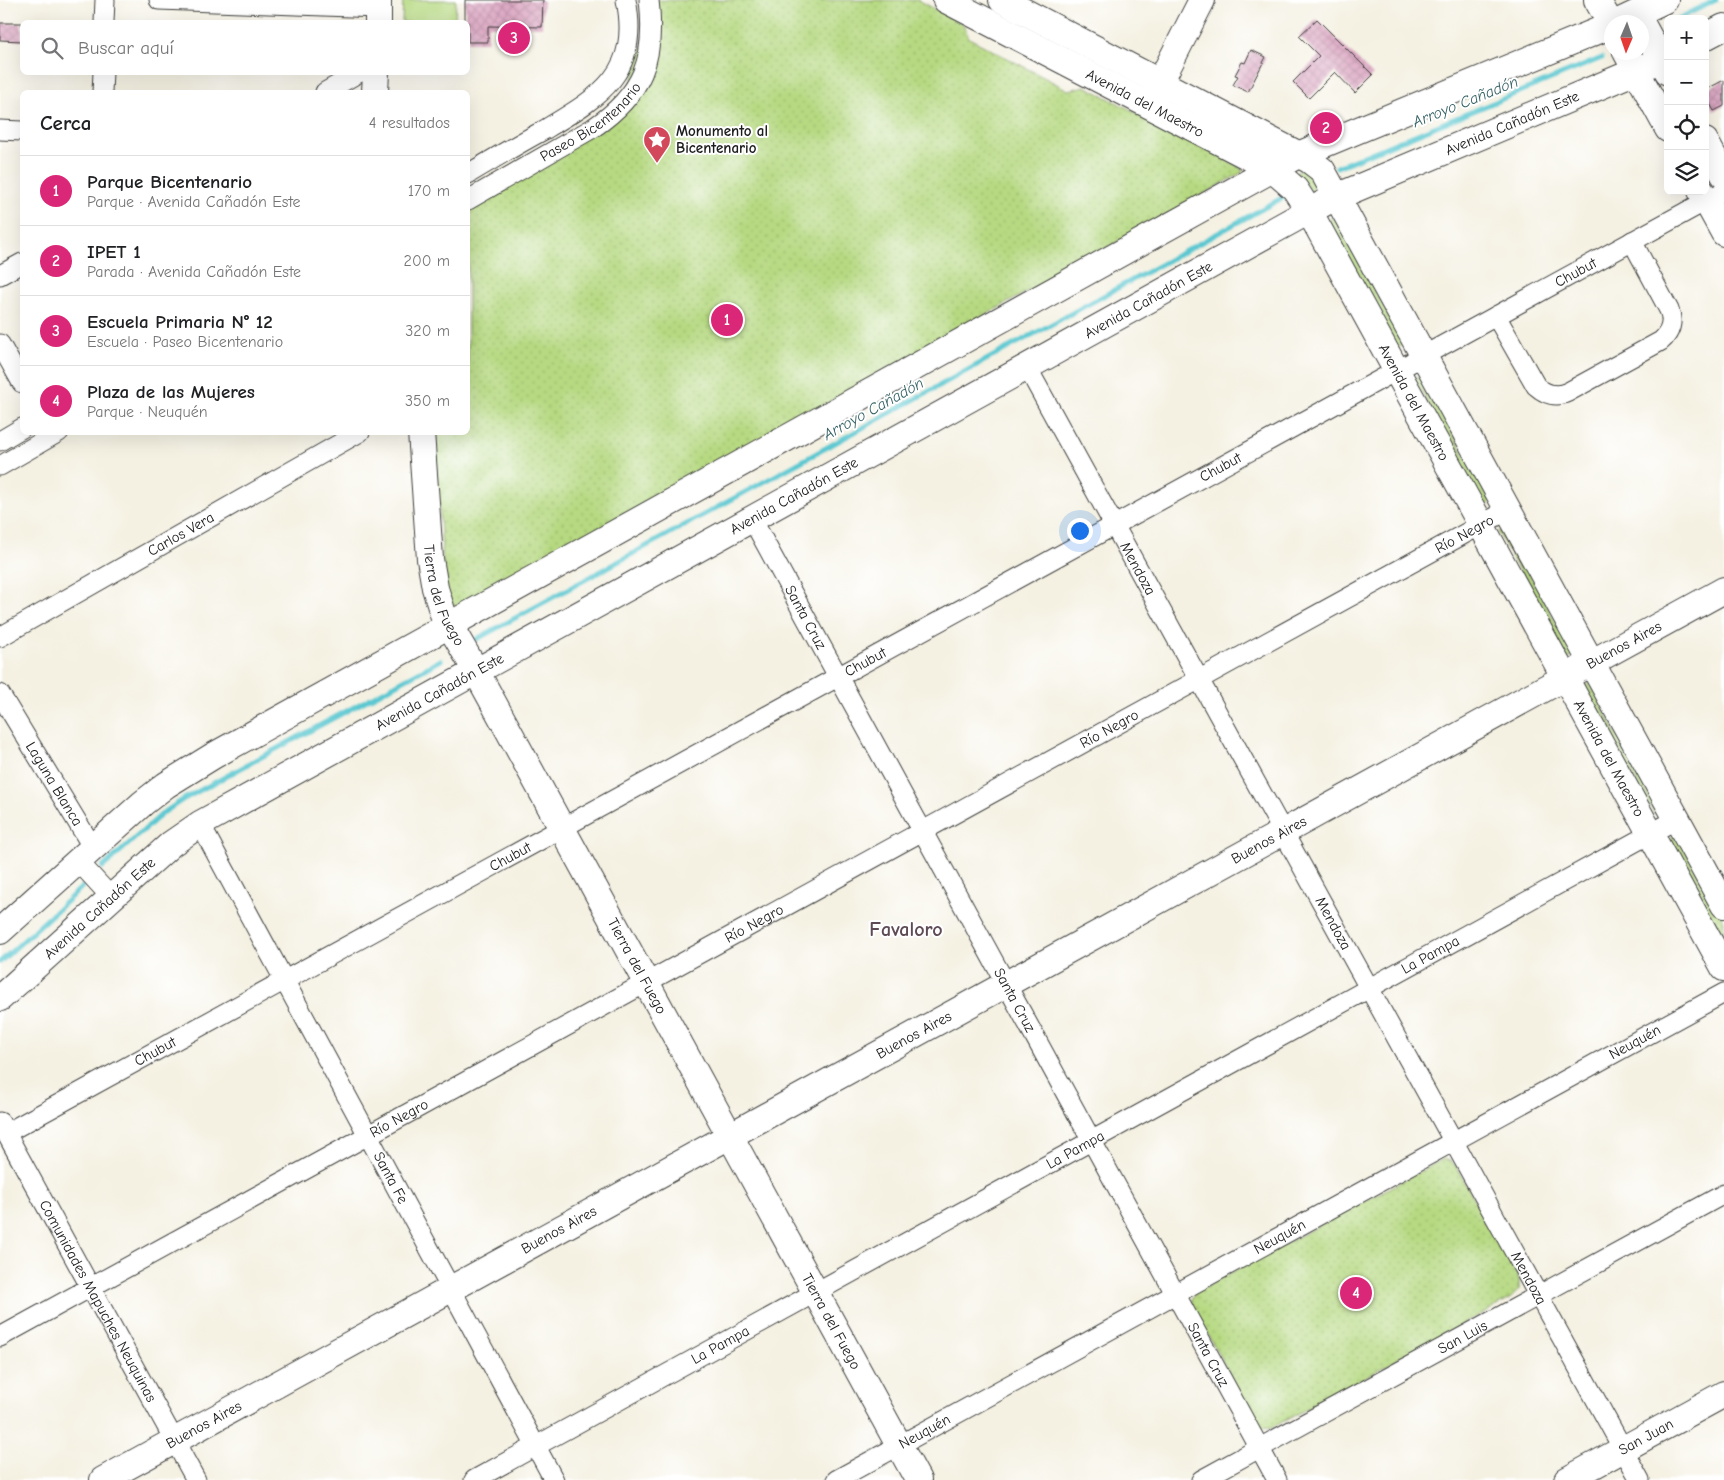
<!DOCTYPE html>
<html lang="es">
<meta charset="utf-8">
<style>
body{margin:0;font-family:"Comic Neue",sans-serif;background:#f6f6f6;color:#202124}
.controls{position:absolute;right:15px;top:15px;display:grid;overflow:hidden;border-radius:8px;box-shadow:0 5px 20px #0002}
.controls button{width:45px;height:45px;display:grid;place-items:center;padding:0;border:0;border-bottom:1px solid #e0e0e0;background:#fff;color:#202124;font:25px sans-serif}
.compass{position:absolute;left:1604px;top:15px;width:45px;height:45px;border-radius:50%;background:#fff;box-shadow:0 5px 20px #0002;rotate:182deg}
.you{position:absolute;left:1079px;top:530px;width:18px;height:18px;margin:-12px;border:4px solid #fff;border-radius:50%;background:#1a73e8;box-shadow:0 0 0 8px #1a73e833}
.badge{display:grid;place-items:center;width:32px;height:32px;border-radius:50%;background:#db2777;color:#fff;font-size:16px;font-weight:700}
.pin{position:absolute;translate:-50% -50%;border:2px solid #fff;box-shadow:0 1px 5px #0006}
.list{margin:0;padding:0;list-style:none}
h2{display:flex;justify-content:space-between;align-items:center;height:65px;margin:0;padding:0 20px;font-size:21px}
h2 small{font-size:16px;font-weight:400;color:#757577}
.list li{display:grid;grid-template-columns:32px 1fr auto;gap:15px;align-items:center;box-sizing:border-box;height:70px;padding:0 20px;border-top:1px solid #e0e0e0}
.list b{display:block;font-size:19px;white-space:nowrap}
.list p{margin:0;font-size:16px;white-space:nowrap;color:#757577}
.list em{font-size:16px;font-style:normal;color:#757577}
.icon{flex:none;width:28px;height:28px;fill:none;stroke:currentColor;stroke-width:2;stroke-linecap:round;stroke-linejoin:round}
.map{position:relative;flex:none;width:1724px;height:1480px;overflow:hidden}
.search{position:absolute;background:#fff;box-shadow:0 5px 20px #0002;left:20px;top:20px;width:450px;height:55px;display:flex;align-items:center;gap:12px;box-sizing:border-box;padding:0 18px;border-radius:8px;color:#757577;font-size:19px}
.panel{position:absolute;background:#fff;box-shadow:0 5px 20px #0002;left:20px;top:90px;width:450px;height:345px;border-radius:8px}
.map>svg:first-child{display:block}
.grass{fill:url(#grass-dots);stroke:#697a4e}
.garden{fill:#b6d981;stroke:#697a4e}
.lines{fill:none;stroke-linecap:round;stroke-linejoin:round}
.stream{stroke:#5bc8d1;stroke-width:5}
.building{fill:url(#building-cross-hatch)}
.street-casing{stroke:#3c3c3a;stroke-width:21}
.secondary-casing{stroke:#3c3c3a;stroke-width:28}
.street{stroke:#fff;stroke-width:19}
.secondary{stroke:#fff;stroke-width:26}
.labels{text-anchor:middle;stroke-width:4;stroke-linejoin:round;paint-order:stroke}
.street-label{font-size:15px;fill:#1c1c1c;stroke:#fff}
.poi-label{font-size:15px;font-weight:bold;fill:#1c1c1c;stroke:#fff;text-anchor:start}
.water-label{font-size:16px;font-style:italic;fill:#356164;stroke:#fff}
.district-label{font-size:20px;font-weight:bold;fill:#5e4b55;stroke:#fff}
</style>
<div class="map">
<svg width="1724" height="1480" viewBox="0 0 1724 1480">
<defs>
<pattern id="grass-dots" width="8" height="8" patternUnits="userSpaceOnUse" patternTransform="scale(1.25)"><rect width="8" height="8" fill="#b6d981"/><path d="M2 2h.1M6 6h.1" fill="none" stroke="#9cba6f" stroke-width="1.8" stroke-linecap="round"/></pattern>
<pattern id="building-cross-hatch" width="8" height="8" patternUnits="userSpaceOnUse" patternTransform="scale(1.25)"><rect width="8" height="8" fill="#daa2bf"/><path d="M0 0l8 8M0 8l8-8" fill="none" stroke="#ba8ba4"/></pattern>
</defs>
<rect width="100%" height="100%" fill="#fff"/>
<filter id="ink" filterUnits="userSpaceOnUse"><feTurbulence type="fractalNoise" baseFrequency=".02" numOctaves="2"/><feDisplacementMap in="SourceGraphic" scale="10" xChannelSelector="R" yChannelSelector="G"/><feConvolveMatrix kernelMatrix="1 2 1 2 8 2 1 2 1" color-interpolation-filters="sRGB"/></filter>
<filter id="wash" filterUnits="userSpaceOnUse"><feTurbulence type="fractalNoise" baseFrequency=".0096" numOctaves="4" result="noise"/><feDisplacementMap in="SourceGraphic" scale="20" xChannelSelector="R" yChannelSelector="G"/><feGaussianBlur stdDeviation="1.12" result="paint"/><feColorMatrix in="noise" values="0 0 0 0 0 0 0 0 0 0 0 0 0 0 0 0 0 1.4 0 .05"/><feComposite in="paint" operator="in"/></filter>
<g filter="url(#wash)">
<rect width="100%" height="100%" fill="#f4f1e2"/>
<g class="grass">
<polygon points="656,0 918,0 963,24 969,38 1068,90 1085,86 1240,167 1243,172 456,609 445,591 434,433 468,432 468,208 622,114"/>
<polygon points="1305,168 1319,189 1314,194 1296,174 1298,170"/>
<polygon points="1334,217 1404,343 1398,348 1328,220"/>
<polygon points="1421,376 1491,502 1484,506 1414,379"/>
<polygon points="1505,529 1574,655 1568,659 1498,532"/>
<polygon points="1590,683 1658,812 1654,814 1583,687"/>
<polygon points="1671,837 1680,840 1724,921 1724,952 1667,840"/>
<path d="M 1443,1159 L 1451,1161 L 1455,1165 L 1518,1276 L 1519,1280 L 1519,1290 L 1511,1298 L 1275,1426 C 1266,1429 1260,1428 1254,1420 L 1194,1309 C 1191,1302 1191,1297 1197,1291 Z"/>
</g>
<polygon class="garden" points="403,0 456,0 455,22 402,22"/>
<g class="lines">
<g class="stream">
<polyline points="1678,19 1716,0"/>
<polyline points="1667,24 1668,24"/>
<polyline points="1337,167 1602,58"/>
<polyline points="477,639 1282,198"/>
<polyline points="103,867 163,813 184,799 441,660"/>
<polyline points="0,962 82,887"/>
</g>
</g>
<g id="blocks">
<g class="building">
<polygon points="465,0 543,0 542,27 488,26 488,42 468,42 468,22 465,22"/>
<polygon points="1317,19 1373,75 1355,93 1335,72 1309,98 1293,82 1319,56 1299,36"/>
<polygon points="0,23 22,23 22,41 0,40"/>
<polygon points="1251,50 1266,57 1248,92 1233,85 1238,76 1235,75 1242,62 1245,63"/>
<polygon points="1724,80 1724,106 1714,111 1705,95 1705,90"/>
</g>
</g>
</g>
<g filter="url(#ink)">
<use href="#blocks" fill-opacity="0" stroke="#3c3c3a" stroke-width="1"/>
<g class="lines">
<defs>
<g id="street">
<polyline points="159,0 378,8"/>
<polyline points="104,22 105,0"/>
<polyline points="102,92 103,72"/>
<polyline points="325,92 360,72"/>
<polyline points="0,130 22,131"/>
<path d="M 468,174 C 493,159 518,144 544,130 C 599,97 641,74 626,0"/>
<path id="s1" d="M 468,200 L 593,128 C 643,94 656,59 649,0"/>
<polyline points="0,275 22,263"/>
<path d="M 1496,316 L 1536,386 C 1545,394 1556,398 1568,392 L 1661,341 C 1670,333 1674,322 1669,310 L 1632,241"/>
<polyline points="0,344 22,383"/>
<path id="s2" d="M 1027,367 L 1640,1480"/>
<polyline points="0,441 22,428"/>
<polyline points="0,466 59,432"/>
<path id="s3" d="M 752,519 L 1277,1480"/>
<path id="s4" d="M 0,637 L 360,432"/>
<path id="s5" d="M 0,694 L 93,848"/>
<path id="s6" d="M 200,824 L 554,1480"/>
<polyline points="78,861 111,897"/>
<path id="s7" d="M 0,1122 L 196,1480"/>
<path id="s8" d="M 6,1133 L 1724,191"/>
<path id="s9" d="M 0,1337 L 1508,510"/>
<path id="s10" d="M 474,1480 L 1677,819"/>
<path id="s11" d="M 836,1480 L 1724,993"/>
<path id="s12" d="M 1201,1480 L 1724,1194"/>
</g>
<g id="secondary">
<path id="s13" d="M 946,0 L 1272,169 L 1295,189 L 1309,211 L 1724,968"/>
<polyline points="1002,0 1309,160 1322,170 1724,905"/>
<polyline points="1597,0 1612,26"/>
<polyline points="378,22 378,0"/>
<polyline points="1618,22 1665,0"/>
<polyline points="1642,24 1668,72"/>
<polyline points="1705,37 1724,27"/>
<polyline points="1626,52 1668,129"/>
<polyline points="375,92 376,72"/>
<polyline points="1152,98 1202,0"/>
<polyline points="1705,141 1724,175"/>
<polyline points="1701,191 1724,233"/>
<path id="s14" d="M 421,432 L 430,559 L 435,588 L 443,614 L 476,671 L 918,1480"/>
<polyline points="0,931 143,803 166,785 213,756 1298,155 1612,25"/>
<path id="s15" d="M 0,998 L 171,844 L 200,824 L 1309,211 L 1336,197 L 1636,71 L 1668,56"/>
<path id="s16" d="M 103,1480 L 1724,590"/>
<path id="s17" d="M 1567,1480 L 1724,1394"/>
</g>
</defs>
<use href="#street" class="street-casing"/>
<use href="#secondary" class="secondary-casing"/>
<use href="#street" class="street"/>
<use href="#secondary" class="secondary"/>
</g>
</g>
<defs>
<symbol id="sight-pin" viewBox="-11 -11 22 30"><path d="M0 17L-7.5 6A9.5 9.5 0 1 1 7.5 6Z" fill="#d1495b" stroke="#fff"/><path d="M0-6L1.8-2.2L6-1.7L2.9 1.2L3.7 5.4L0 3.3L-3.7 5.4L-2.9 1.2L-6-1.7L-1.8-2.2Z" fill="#fff"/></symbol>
</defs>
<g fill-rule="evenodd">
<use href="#sight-pin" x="641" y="124" width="32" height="43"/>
</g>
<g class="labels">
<g class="street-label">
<text dy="5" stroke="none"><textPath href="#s13" startOffset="224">Avenida del Maestro</textPath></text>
<text dy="5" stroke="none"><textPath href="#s1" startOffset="146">Paseo Bicentenario</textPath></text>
<text dy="5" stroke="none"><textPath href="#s15" startOffset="1754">Avenida Cañadón Este</textPath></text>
<text dy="5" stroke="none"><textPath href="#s8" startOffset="1790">Chubut</textPath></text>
<text dy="5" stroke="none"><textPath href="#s15" startOffset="1349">Avenida Cañadón Este</textPath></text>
<text dy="5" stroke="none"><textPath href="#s13" startOffset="642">Avenida del Maestro</textPath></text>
<text dy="5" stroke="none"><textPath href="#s8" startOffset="1385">Chubut</textPath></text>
<text dy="5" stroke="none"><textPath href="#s15" startOffset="944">Avenida Cañadón Este</textPath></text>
<text dy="5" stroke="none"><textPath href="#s9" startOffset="1670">Río Negro</textPath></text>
<text dy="5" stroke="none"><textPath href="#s4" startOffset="208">Carlos Vera</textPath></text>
<text dy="5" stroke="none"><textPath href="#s2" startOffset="230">Mendoza</textPath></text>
<text dy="5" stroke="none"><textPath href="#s14" startOffset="166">Tierra del Fuego</textPath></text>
<text dy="5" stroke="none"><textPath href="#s3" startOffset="112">Santa Cruz</textPath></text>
<text dy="5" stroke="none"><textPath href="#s16" startOffset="1735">Buenos Aires</textPath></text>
<text dy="5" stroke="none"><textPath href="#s8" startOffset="980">Chubut</textPath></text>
<text dy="5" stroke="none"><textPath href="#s15" startOffset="539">Avenida Cañadón Este</textPath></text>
<text dy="5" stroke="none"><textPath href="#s9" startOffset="1265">Río Negro</textPath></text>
<text dy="5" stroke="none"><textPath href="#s13" startOffset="1048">Avenida del Maestro</textPath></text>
<text dy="5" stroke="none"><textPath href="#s5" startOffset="105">Laguna Blanca</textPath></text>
<text dy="5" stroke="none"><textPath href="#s16" startOffset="1330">Buenos Aires</textPath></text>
<text dy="5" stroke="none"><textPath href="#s8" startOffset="575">Chubut</textPath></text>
<text dy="5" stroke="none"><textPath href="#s15" startOffset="134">Avenida Cañadón Este</textPath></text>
<text dy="5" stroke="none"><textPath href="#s2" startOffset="635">Mendoza</textPath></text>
<text dy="5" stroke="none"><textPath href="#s9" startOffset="860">Río Negro</textPath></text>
<text dy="5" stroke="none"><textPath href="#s10" startOffset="1091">La Pampa</textPath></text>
<text dy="5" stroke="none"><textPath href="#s14" startOffset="586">Tierra del Fuego</textPath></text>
<text dy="5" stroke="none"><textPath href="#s3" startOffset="548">Santa Cruz</textPath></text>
<text dy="5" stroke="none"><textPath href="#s16" startOffset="925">Buenos Aires</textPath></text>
<text dy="5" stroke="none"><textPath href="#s11" startOffset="911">Neuquén</textPath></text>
<text dy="5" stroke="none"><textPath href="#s8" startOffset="170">Chubut</textPath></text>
<text dy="5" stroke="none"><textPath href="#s9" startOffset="455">Río Negro</textPath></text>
<text dy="5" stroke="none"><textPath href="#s10" startOffset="686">La Pampa</textPath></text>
<text dy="5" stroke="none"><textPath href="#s6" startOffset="402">Santa Fe</textPath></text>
<text dy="5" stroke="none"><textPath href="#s16" startOffset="520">Buenos Aires</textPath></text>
<text dy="5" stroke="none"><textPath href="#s11" startOffset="506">Neuquén</textPath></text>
<text dy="5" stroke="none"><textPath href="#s2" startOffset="1040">Mendoza</textPath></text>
<text dy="5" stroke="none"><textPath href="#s7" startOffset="204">Comunidades Mapuches Neuquinas</textPath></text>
<text dy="5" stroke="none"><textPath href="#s14" startOffset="991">Tierra del Fuego</textPath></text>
<text dy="5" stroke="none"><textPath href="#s12" startOffset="298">San Luis</textPath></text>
<text dy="5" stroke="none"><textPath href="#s10" startOffset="281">La Pampa</textPath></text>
<text dy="5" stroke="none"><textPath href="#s3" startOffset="952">Santa Cruz</textPath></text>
<text dy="5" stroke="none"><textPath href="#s16" startOffset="115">Buenos Aires</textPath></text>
<text dy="5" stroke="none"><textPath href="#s11" startOffset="101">Neuquén</textPath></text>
<text dy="5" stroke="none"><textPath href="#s17" startOffset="90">San Juan</textPath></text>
</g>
<g class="poi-label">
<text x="676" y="136">Monumento al<tspan x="676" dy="17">Bicentenario</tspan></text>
</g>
<g class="water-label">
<text transform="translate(1465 101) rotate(-22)" y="6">Arroyo Cañadón</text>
<text transform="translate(873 408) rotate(-29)" y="6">Arroyo Cañadón</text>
</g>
<g class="district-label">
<text x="906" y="936">Favaloro</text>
</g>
</g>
</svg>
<div class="controls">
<button>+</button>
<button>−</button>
<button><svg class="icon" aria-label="locate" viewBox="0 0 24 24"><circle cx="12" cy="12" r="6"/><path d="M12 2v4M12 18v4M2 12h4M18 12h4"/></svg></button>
<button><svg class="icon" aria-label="layers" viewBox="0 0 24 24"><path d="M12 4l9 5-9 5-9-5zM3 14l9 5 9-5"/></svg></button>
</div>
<svg class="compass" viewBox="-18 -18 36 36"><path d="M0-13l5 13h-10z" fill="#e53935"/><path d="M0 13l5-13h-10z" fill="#757577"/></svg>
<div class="you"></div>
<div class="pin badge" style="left:727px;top:320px">1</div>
<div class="pin badge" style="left:1326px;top:128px">2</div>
<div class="pin badge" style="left:514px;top:38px">3</div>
<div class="pin badge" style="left:1356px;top:1293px">4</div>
<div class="search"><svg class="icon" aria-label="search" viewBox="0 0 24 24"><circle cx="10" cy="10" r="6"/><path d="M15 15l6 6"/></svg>Buscar aquí</div>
<section class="panel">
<h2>Cerca<small>4 resultados</small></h2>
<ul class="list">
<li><span class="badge">1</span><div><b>Parque Bicentenario</b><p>Parque · Avenida Cañadón Este</p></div><em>170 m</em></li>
<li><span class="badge">2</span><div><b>IPET 1</b><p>Parada · Avenida Cañadón Este</p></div><em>200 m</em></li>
<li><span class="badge">3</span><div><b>Escuela Primaria N° 12</b><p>Escuela · Paseo Bicentenario</p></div><em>320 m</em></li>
<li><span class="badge">4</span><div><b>Plaza de las Mujeres</b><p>Parque · Neuquén</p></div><em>350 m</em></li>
</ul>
</section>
</div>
